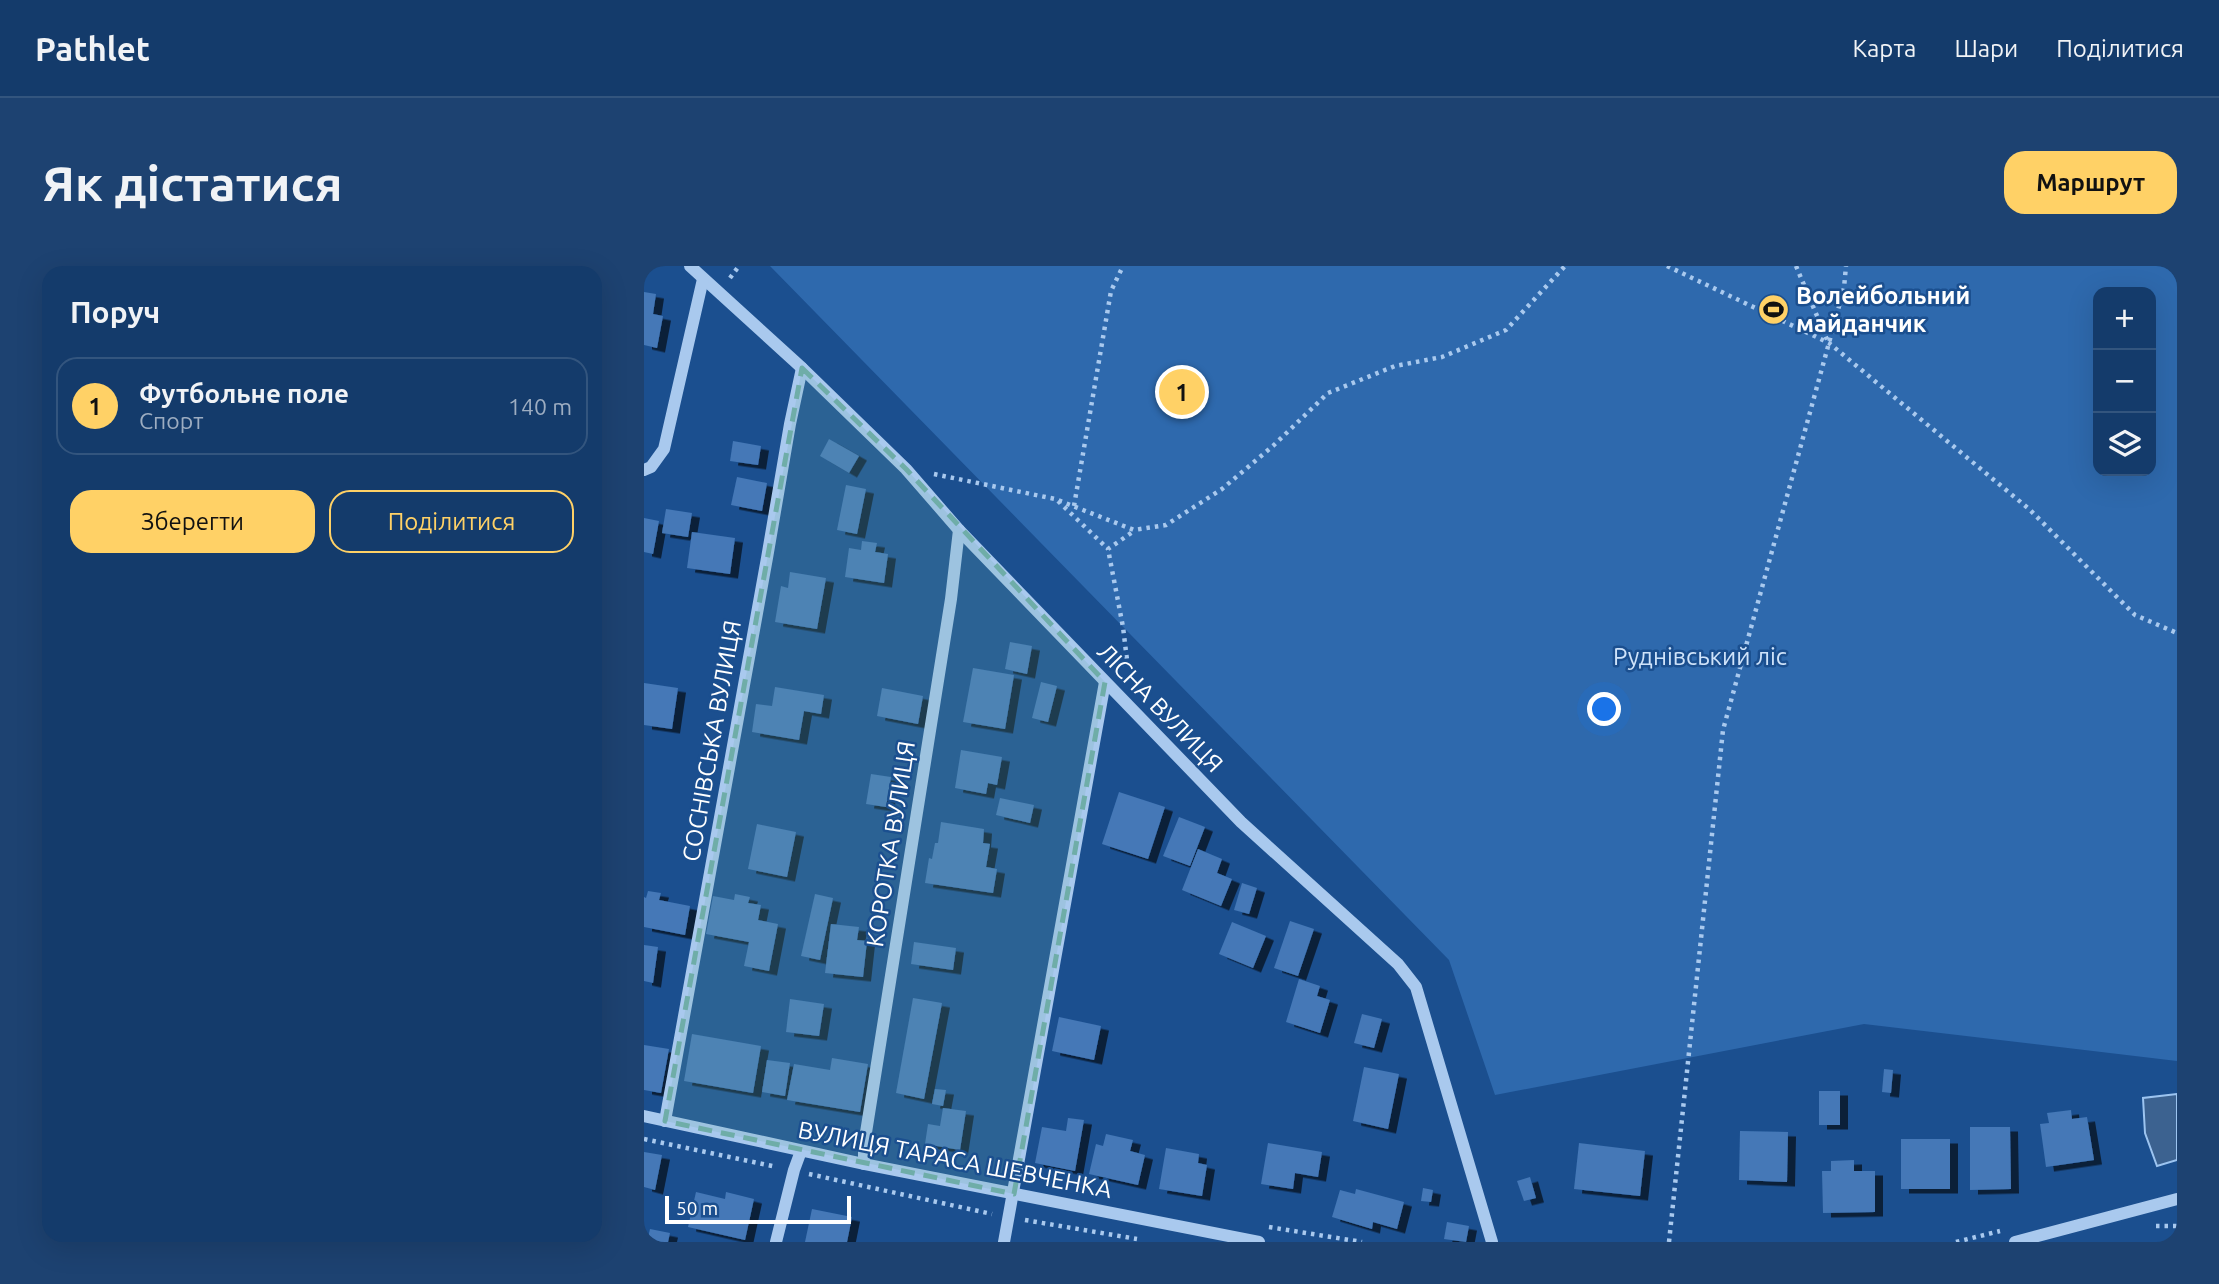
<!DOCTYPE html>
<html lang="uk">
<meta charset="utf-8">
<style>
body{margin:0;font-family:Ubuntu,sans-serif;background:#1d4271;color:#f1f3f6}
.controls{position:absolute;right:21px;top:21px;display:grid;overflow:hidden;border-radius:14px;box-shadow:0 7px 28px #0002}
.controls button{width:63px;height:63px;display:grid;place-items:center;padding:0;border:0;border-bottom:2px solid #33557e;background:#143b6b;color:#f1f3f6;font:35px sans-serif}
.scale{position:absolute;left:21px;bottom:18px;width:186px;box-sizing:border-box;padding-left:7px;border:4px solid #fff;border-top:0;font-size:19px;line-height:24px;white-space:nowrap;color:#fff;-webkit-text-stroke:5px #1b4f8f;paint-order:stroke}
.you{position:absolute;left:961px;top:444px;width:24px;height:24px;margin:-18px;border:5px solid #fff;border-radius:50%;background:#1a73e8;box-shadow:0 0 0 10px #1a73e833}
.badge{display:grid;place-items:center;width:46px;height:46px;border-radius:50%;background:#ffd166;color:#111;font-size:23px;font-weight:700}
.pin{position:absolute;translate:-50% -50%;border:4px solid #fff;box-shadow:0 2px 7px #0006}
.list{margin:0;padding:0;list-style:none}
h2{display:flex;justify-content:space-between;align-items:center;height:91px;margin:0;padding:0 28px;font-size:30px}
h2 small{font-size:23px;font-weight:400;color:#9dadc1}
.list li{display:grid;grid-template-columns:46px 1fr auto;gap:21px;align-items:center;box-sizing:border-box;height:98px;margin:0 14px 14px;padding:0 14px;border:2px solid #33557e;border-radius:21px}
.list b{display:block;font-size:26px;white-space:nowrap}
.list p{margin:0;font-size:23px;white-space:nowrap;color:#9dadc1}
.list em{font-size:23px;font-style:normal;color:#9dadc1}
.actions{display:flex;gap:14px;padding:21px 28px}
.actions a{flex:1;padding:16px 0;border:2px solid #ffd166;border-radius:21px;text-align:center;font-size:24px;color:#ffd166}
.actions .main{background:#ffd166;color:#111}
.icon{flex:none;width:38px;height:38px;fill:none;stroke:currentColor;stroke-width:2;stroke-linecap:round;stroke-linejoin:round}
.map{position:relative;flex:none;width:1533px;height:976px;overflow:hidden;border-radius:21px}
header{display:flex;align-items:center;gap:42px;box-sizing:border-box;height:98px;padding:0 35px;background:#143b6b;border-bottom:2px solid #33557e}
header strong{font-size:33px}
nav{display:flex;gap:38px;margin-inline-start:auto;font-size:24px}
.intro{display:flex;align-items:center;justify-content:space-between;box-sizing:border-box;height:168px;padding:0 42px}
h1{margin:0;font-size:49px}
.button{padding:18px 32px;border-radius:21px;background:#ffd166;color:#111;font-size:24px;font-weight:700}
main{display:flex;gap:42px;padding:0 42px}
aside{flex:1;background:#143b6b;border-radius:21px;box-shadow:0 7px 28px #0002}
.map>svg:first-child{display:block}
.green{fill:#2e69ad;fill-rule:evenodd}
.water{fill:#3c6290;stroke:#9cc4f0;stroke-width:2}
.building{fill:#4478b7;filter:url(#shadow)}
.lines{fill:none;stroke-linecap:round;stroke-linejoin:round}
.path{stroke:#a9c9ee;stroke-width:4.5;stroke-dasharray:3.5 5;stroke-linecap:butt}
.minor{stroke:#a9c9ee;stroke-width:12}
.marked{fill:#6fada8;fill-opacity:0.2;stroke:#6fada8;stroke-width:5;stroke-dasharray:14 9;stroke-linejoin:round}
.labels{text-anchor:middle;stroke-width:5;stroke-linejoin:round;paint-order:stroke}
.poi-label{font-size:24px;font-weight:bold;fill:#fff;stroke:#1b4f8f;text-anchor:start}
.park-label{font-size:24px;fill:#cfe3fa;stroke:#1b4f8f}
.street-label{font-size:24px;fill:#fff;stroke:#1b4f8f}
</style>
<header>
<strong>Pathlet</strong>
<nav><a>Карта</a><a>Шари</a><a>Поділитися</a></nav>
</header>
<div class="intro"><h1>Як дістатися</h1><a class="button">Маршрут</a></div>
<main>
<aside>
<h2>Поруч<small></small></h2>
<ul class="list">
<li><span class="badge">1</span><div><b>Футбольне поле</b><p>Спорт</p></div><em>140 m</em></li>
</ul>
<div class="actions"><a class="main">Зберегти</a><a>Поділитися</a></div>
</aside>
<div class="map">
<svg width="1533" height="976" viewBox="0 0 1533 976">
<defs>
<filter id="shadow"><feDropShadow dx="8" dy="4.5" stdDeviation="0" flood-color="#0009"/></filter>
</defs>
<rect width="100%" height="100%" fill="#1b4f8f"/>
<path class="green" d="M 126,0 L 1533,0 L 1533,795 L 1220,758 L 851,829 L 805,694 ZM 1454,26 L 1507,26 L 1507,205 L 1454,205 Z"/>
<polygon class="water" points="1533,828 1533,894 1513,900 1501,867 1499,832"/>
<g class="building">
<polygon points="0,26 12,28 9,48 19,50 13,82 0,79"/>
<polygon points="185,173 215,190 205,207 176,190"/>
<polygon points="89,175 117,180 114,199 86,195"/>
<polygon points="93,211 123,217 118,245 87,239"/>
<polygon points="202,219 222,223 213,268 193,264"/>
<polygon points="22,243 48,247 44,271 18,267"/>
<polygon points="0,252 15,255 9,288 0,286"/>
<polygon points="48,266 91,272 86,308 43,302"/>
<polygon points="218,275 233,277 231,286 244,288 240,317 201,311 205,282 217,284"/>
<polygon points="146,306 182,312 173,363 131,356 137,320 144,322"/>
<polygon points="366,376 388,380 383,408 361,403"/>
<polygon points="329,402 370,409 361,463 319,456"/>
<polygon points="397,416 413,420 404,456 388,452"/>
<polygon points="0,417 34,422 28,463 0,459"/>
<polygon points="131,421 180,429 177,448 160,445 155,474 108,466 112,438 128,440"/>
<polygon points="238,422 279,430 274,458 233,450"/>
<polygon points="317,484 358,491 353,519 344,517 342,528 311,522"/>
<polygon points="227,508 247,511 242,541 222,538"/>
<polygon points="475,526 521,541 504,593 458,578"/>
<polygon points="356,532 390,539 386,557 352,549"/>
<polygon points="535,551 561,561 546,600 519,590"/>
<polygon points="297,556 340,563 339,577 346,578 342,601 353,603 349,627 281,617 285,592 288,593 291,577 294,577"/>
<polygon points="113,558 152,566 143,611 104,603"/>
<polygon points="554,583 578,593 573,607 588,613 577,640 538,624"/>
<polygon points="598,617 613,622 605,648 590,644"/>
<polygon points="4,625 17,627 15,634 46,640 41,669 0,661 0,631 2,632"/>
<polygon points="91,628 106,631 104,637 117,639 114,654 134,658 125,705 100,700 105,676 62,668 69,630 90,634"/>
<polygon points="171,628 189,632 176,694 157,690"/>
<polygon points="646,655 670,663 654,710 630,702"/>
<polygon points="588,656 622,670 609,702 575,688"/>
<polygon points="187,658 215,661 213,674 223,675 219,711 181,707"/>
<polygon points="270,676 312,682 309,704 267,698"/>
<polygon points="0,679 14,681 9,717 0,715"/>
<polygon points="655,713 676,720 673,730 686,734 676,767 642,756"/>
<polygon points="269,732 298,737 280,833 252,827"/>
<polygon points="146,733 180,738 175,770 142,766"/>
<polygon points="718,748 738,753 730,782 710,777"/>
<polygon points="415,751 457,760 450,794 408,785"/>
<polygon points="48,768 117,780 109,827 40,815"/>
<polygon points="0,779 25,783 17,827 0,824"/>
<polygon points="188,792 224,798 216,846 143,834 150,798 186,804"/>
<polygon points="123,794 146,797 141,830 118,826"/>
<polygon points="720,801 755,808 744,863 709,855"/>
<polygon points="1240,803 1249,804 1247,827 1238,826"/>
<polygon points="291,823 302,824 299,840 288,838"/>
<rect x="1175" y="825" width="21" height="34"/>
<polygon points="299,842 322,845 316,884 281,878 284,858 296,860"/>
<polygon points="1427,844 1428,853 1443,851 1450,894 1402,901 1396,858 1405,857 1403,847"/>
<polygon points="424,852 440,854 431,905 391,897 398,861 422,865"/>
<polygon points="1326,861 1366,861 1367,923 1326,924"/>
<polygon points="1096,865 1144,866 1143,916 1095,914"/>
<polygon points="462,868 489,874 486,885 501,889 494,919 445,908 452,878 459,880"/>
<rect x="1257" y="873" width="49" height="50"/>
<polygon points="624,877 678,886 674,911 651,907 649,923 617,918"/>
<polygon points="935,877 1001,885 996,930 930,923"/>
<polygon points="522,882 555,888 554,897 563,899 558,930 515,923"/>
<polygon points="0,886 18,889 11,924 0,921"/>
<polygon points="1210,894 1210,905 1231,905 1231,946 1179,947 1178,905 1187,905 1187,895"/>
<polygon points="886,911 892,932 880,935 873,915"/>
<polygon points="779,922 789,924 787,936 777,935"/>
<polygon points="712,923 760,936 753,963 729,956 728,963 688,951 696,924 711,928"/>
<polygon points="52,926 81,933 82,926 110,933 101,974 44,961"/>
<polygon points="168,943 208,951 203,976 161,976"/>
<polygon points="803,956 825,960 822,976 800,973"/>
<polygon points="6,963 26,967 24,976 3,976"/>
</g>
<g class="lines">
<g class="path">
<polyline points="1023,0 1185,77 1385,243 1491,349 1533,367"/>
<polyline points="1152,0 1184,76"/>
<polyline points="86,12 95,0"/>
<polyline points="290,208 411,233 490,264 522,259 578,223 630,179 684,127 751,100 798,91 862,64 921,0"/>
<polyline points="414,235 464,283"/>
<polyline points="430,240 467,25 479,0"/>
<polyline points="472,405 483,394 479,361 464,283 490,265"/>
<polyline points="0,873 133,901"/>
<polyline points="165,908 348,948"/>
<polyline points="381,954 493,973"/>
<polyline points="1512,960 1533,960"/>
<polyline points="625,961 718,976"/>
<polyline points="1025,976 1079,464 1200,22 1202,0"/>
<polyline points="1312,976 1356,965"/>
</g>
<g class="minor">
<polyline points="46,0 158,102 262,203 315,264 597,556 754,698 772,721 848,976"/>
<polyline points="0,204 7,201 20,183 59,13"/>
<polyline points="0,850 220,898 615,976"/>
<polyline points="21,855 123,292 146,158 158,102"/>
<polyline points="220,898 220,879 307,333 315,264"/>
<polyline points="132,976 150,904 157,885"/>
<polyline points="360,976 461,416"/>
<polyline points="1371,976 1533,933"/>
</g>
</g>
<path class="marked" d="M 158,102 L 262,203 L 461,416 L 370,928 L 21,855 Z"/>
<defs>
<symbol id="stadium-disc" viewBox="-11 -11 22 22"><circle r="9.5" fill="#ffd166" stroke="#1b4f8f"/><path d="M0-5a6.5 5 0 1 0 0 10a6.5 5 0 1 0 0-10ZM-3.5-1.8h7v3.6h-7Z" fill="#111"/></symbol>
</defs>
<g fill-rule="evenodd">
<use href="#stadium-disc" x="1112" y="26" width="35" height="35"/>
</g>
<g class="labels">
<g class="poi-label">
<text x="1152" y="38">Волейбольний<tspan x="1152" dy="28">майданчик</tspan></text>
</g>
<g class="park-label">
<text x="1056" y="399">Руднівський ліс</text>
</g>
<g class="street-label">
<text transform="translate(516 442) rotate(46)" y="8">ЛІСНА ВУЛИЦЯ</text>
<text transform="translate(68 475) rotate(-80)" y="8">СОСНІВСЬКА ВУЛИЦЯ</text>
<text transform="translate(247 578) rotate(-81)" y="8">КОРОТКА ВУЛИЦЯ</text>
<text transform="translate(311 894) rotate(11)" y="8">ВУЛИЦЯ ТАРАСА ШЕВЧЕНКА</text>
</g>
</g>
</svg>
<div class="controls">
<button>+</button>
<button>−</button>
<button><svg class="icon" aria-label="layers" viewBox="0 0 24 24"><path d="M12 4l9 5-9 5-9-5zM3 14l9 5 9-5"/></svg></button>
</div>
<div class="scale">50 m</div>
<div class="you"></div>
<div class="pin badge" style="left:538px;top:126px">1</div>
</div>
</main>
